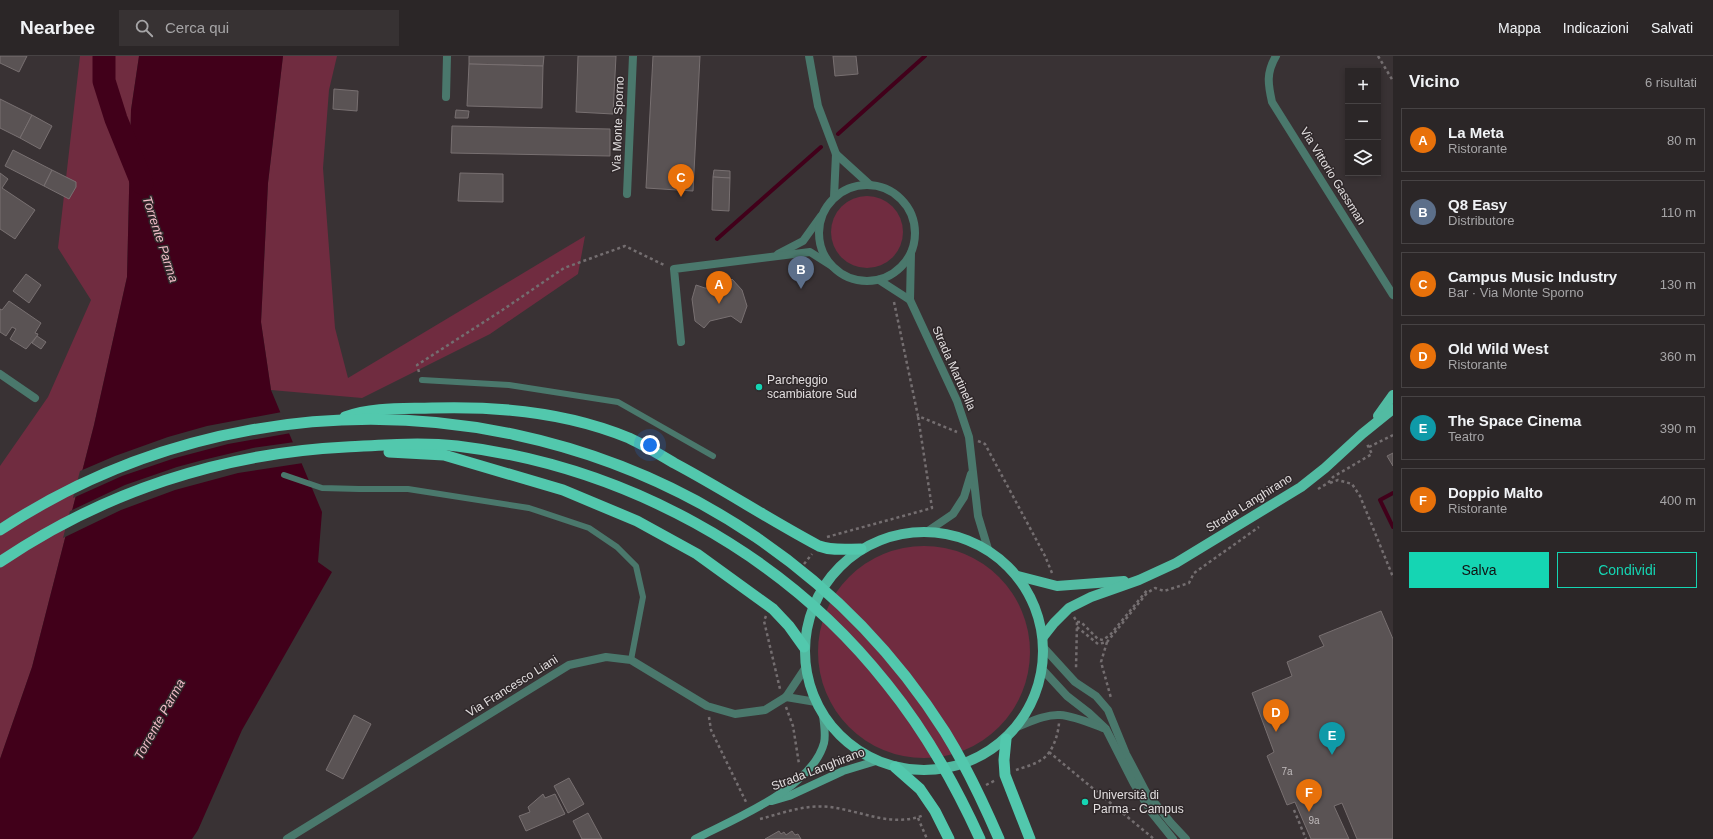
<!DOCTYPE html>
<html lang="it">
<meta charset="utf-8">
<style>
body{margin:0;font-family:Helvetica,sans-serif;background:#373233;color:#f1f3f6}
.controls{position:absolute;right:12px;top:12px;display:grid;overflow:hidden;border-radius:0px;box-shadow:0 2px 6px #0003}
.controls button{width:36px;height:36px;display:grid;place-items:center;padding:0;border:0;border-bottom:1px solid #474344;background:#2b2627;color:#f1f3f6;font:20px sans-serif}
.you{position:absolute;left:650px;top:389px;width:14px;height:14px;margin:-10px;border:3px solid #fff;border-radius:50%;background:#1a73e8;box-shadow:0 0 0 6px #1a73e833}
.badge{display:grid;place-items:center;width:26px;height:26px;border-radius:50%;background:#15d5b3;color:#fff;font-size:13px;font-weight:700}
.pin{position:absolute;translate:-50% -33px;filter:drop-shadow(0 1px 2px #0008)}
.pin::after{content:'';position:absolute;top:21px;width:14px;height:12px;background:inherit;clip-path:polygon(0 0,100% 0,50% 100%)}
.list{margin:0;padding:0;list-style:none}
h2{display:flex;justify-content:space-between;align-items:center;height:52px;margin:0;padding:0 16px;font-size:17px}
h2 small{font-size:13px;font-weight:400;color:#a6a5a7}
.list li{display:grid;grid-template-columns:26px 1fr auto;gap:12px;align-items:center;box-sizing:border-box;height:64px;margin:0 8px 8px;padding:0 8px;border:1px solid #474344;border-radius:0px}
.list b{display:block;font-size:15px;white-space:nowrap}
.list p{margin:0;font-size:13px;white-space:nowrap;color:#a6a5a7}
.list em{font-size:13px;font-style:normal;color:#a6a5a7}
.actions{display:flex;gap:8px;padding:12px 16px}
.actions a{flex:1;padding:9px 0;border:1px solid #15d5b3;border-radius:0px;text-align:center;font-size:14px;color:#15d5b3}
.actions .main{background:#15d5b3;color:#111}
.icon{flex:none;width:22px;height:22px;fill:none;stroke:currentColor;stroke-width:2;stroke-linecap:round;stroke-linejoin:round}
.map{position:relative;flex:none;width:1393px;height:783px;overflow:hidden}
header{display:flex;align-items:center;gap:24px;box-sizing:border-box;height:56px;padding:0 20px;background:#2b2627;border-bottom:1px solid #474344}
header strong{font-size:19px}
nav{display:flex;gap:22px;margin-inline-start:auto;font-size:14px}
.search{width:280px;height:36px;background:#373233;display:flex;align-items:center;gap:10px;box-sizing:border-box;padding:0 14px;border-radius:0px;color:#a6a5a7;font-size:15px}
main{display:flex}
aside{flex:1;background:#2b2627}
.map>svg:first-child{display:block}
.green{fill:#702c40}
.water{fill:#41001a}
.pier{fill:#393234}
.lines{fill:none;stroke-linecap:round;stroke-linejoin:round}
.stream{stroke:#41001a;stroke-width:4}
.river{stroke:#41001a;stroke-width:23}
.building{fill:#5a5354;stroke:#787071}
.path{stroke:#746e70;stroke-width:2.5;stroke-dasharray:3 3;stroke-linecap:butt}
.service{stroke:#4a786c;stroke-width:6}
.minor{stroke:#4a786c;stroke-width:8}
.tertiary{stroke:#4a786c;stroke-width:8}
.secondary{stroke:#509e8b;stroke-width:8}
.primary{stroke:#52bba2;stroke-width:10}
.trunk{stroke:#52c8ad;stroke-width:11}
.poi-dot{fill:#15d5b3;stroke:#2f282a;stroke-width:1.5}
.labels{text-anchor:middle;stroke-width:3;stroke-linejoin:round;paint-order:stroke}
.number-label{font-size:10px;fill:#c0bbbc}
.street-label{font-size:12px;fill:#e2dedf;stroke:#2f282a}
.poi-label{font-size:12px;fill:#e2dedf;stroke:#2f282a;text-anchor:start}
.water-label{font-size:13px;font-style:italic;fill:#f0bcc7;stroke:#2f282a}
</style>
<header>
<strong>Nearbee</strong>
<div class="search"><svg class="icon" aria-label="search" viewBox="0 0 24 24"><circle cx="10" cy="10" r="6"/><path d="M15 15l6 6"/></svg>Cerca qui</div>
<nav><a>Mappa</a><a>Indicazioni</a><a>Salvati</a></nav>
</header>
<main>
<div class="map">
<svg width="1393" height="783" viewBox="0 0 1393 783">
<rect width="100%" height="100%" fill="#393234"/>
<g class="green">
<polygon points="80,0 139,0 131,54 127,221 94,369 32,611 0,703 0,410 48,341 91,244 58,192"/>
<polygon points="283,0 337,0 329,34 323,112 335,272 348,322 585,180 578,218 490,278 362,342 271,334 261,266 268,127"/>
<circle cx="867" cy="176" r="36"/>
<circle cx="924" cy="596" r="106"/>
</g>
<polygon class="water" points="139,0 283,0 268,127 261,266 271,334 322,456 318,506 332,516 242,674 198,774 192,783 0,783 0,703 32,611 94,369 127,221 131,54"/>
<g class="pier">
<polygon points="282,356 291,377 228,388 175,402 122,420 73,442 80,415 115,400 168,381 207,370"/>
<polygon points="295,386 303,407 238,417 175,434 121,454 63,482 70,455 125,429 177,411 203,404 253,392"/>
</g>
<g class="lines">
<g class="stream">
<polyline points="838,78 925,0"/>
<polyline points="717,183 821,91"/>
<polyline points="1393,437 1380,444 1393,471"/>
</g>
<polyline class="river" points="104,0 104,25 116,63 142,127"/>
</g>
<g class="building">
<polygon points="0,0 27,0 19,16 0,7"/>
<polygon points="469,0 544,0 543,10 469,8"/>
<polygon points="578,0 616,0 613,58 576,56"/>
<polygon points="653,0 700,0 693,135 646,132"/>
<polygon points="833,0 856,0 858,18 835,20"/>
<polygon points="469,8 543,10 542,52 467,50"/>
<polygon points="334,33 358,35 357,55 333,53"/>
<polygon points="0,43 32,59 20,82 0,72"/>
<polygon points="456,54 469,55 468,62 455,62"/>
<polygon points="32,59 52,70 40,93 20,82"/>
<polygon points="452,70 610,73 610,100 451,97"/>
<polygon points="13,94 52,114 44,130 5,110"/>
<polygon points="52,114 76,126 76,131 69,143 44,130"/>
<polygon points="714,114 730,115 730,122 713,121"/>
<polygon points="0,117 8,123 2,132 35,154 15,183 0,173"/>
<polygon points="460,117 503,118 503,146 458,145"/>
<polygon points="713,121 730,122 729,155 712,154"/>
<polygon points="26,218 41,229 29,247 13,235"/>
<polygon points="732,223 742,234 747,250 741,267 731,260 710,265 704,272 695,265 692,243 696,229 705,232 723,232"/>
<polygon points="9,245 41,267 35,277 38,278 37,280 26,293 10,283 16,273 12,271 6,280 0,276 0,253 2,254"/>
<polygon points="37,280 46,286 41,293 32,287"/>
<polygon points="1393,397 1393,410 1387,400"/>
<polygon points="1381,555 1393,583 1393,783 1357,783 1342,747 1334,750 1349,783 1311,783 1295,746 1287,749 1267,700 1274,696 1252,637 1292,620 1287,606 1324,590 1319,580"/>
<polygon points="354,659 371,668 343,723 326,714"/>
<polygon points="569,722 584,748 568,757 554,730"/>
<polygon points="543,738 545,742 555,738 565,758 526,775 519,760 530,756 528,751"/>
<polygon points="588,757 602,783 582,783 573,765"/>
<polygon points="779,775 781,778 784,776 786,779 792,775 795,779 798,778 801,783 765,783"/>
</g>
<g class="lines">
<g class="path">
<polyline points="1378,0 1393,25"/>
<polyline points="894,246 918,360 957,376"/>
<polyline points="419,316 417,309 501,255 564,212 625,190 666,210"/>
<polyline points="978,385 985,388 1045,500 1052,517"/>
<polyline points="1369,391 1393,379"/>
<polyline points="1330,427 1338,424 1352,428 1360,440 1393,521"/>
<polyline points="1318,433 1328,427 1333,421 1372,398 1367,388"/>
<polyline points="827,481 932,452 918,360"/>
<polyline points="804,508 812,498"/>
<polyline points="766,560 764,565 780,633"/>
<polyline points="1074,561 1077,566 1076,613"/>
<polyline points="1077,566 1081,566 1098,583 1103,584 1110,579 1148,533"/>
<polyline points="1077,571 1098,588 1107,586 1147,537 1155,532 1164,535 1189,527 1194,517 1259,471"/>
<polyline points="1107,586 1101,606 1111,642"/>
<polyline points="786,651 793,670 799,708"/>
<polyline points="709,661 711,674 747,748"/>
<polyline points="1049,696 1154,783"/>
<path d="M 1016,714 C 1024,711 1034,709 1041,704 C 1052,698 1058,680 1059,667"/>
<polyline points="986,729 996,724"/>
<polyline points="1294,754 1306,783"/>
<polyline points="918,762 927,783"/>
<path d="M 760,763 C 783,757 806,748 830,751 C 862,755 892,772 924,759"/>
</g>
<g class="service">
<polyline points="422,324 509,329 618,346 713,400"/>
<polyline points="284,419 322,432 359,433 408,433 529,452 589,472 617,491 636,510 643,541 631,604"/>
</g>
<g class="minor">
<path d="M 1276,0 C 1266,17 1268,28 1272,46 L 1393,239"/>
<polyline points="446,41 447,0"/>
<polyline points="627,138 633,0"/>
<polyline points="778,198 803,185 821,160"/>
<polyline points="681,286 674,213 810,196 832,210"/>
<polyline points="0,318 35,342"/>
<polyline points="1044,592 1075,626 1096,640 1108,654 1126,698 1146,736 1171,767 1186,783"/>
<polyline points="1043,614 1067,640 1089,657 1106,673 1134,728 1152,757 1173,783"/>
<polyline points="786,641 816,646"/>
<path d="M 1017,671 C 1030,666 1046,658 1060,659 C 1074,660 1090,667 1103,672"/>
<polyline points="287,783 569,609 606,601 631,604 707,650 735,658 765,654 786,641 806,611"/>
</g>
<g class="tertiary">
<polyline points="809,0 818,50 836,98 834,141"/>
<polyline points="836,98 869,128"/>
<circle cx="867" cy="177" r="48"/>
<polyline points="911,197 910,244 957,345 969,381 978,460 988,493"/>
<polyline points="879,224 910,244"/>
<polyline points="928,475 953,458 964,441 971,418"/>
</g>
<g class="secondary">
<polyline points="772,745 789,740 843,715 876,705"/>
<path d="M 695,783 C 734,763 812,732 824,687 C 826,679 824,668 823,659"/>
</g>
<g class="primary">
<polyline points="1378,360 1393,339"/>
<circle cx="924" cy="595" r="119"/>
<polyline points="1018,520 1057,530 1124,525"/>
<polyline points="1043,581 1054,567 1069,552 1091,541 1139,524 1176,507 1301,431 1325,412 1362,378 1393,353"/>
</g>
<g class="trunk">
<path d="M 345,361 C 373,351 404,353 432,352 C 497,350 569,357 629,382 C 644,389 659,398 674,407 C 723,433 770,464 819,490 C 832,495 847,493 861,493"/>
<polyline points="389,396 444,399 563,434 637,465 697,498 773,553 789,570 804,591"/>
<path d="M 0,474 C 313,268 743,358 945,676 C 966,710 983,746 999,783"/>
<path d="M 0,506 C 103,436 222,397 346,391 C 381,389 422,386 457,390 C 623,410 783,496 887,628 C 925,675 955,728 980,783"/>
<polyline points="1006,683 1004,704 1005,719 1030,783"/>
<polyline points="895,711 920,733 935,755 949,783"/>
</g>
</g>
<g class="poi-dot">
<circle cx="759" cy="331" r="4"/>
<circle cx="1085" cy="746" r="4"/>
</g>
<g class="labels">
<g class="number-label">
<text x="1287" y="719">7a</text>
<text x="1314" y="768">9a</text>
</g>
<g class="street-label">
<text transform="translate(618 68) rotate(-88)" y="4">Via Monte Sporno</text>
<text transform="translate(1333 120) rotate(58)" y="4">Via Vittorio Gassman</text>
<text transform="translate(954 312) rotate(66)" y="4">Strada Martinella</text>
<text transform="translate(1249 447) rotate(-32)" y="4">Strada Langhirano</text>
<text transform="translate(512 630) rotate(-32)" y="4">Via Francesco Liani</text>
<text transform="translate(818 713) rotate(-21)" y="4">Strada Langhirano</text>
</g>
<g class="poi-label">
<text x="767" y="328">Parcheggio<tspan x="767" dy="14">scambiatore Sud</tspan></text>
<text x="1093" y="743">Università di<tspan x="1093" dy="14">Parma - Campus</tspan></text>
</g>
<g class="water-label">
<text transform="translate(161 183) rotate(72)" y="5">Torrente Parma</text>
<text transform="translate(159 663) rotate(-61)" y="5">Torrente Parma</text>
</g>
</g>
</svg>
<div class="controls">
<button>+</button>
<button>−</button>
<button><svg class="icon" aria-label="layers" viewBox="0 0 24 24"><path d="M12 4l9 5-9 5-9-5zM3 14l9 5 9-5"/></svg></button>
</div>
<div class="you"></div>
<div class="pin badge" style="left:719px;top:248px;background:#e8710a">A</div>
<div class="pin badge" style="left:801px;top:233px;background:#5c6f8a">B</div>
<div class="pin badge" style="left:681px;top:141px;background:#e8710a">C</div>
<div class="pin badge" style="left:1276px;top:676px;background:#e8710a">D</div>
<div class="pin badge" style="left:1332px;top:699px;background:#0f9aa8">E</div>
<div class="pin badge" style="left:1309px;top:756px;background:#e8710a">F</div>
</div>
<aside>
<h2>Vicino<small>6 risultati</small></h2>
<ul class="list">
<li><span class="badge" style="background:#e8710a">A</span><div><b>La Meta</b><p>Ristorante</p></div><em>80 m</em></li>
<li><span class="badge" style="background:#5c6f8a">B</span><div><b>Q8 Easy</b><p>Distributore</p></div><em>110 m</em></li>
<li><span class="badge" style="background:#e8710a">C</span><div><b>Campus Music Industry</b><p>Bar · Via Monte Sporno</p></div><em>130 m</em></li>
<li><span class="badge" style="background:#e8710a">D</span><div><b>Old Wild West</b><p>Ristorante</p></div><em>360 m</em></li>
<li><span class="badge" style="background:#0f9aa8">E</span><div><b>The Space Cinema</b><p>Teatro</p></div><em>390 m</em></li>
<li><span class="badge" style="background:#e8710a">F</span><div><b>Doppio Malto</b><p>Ristorante</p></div><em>400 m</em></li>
</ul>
<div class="actions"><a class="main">Salva</a><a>Condividi</a></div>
</aside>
</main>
